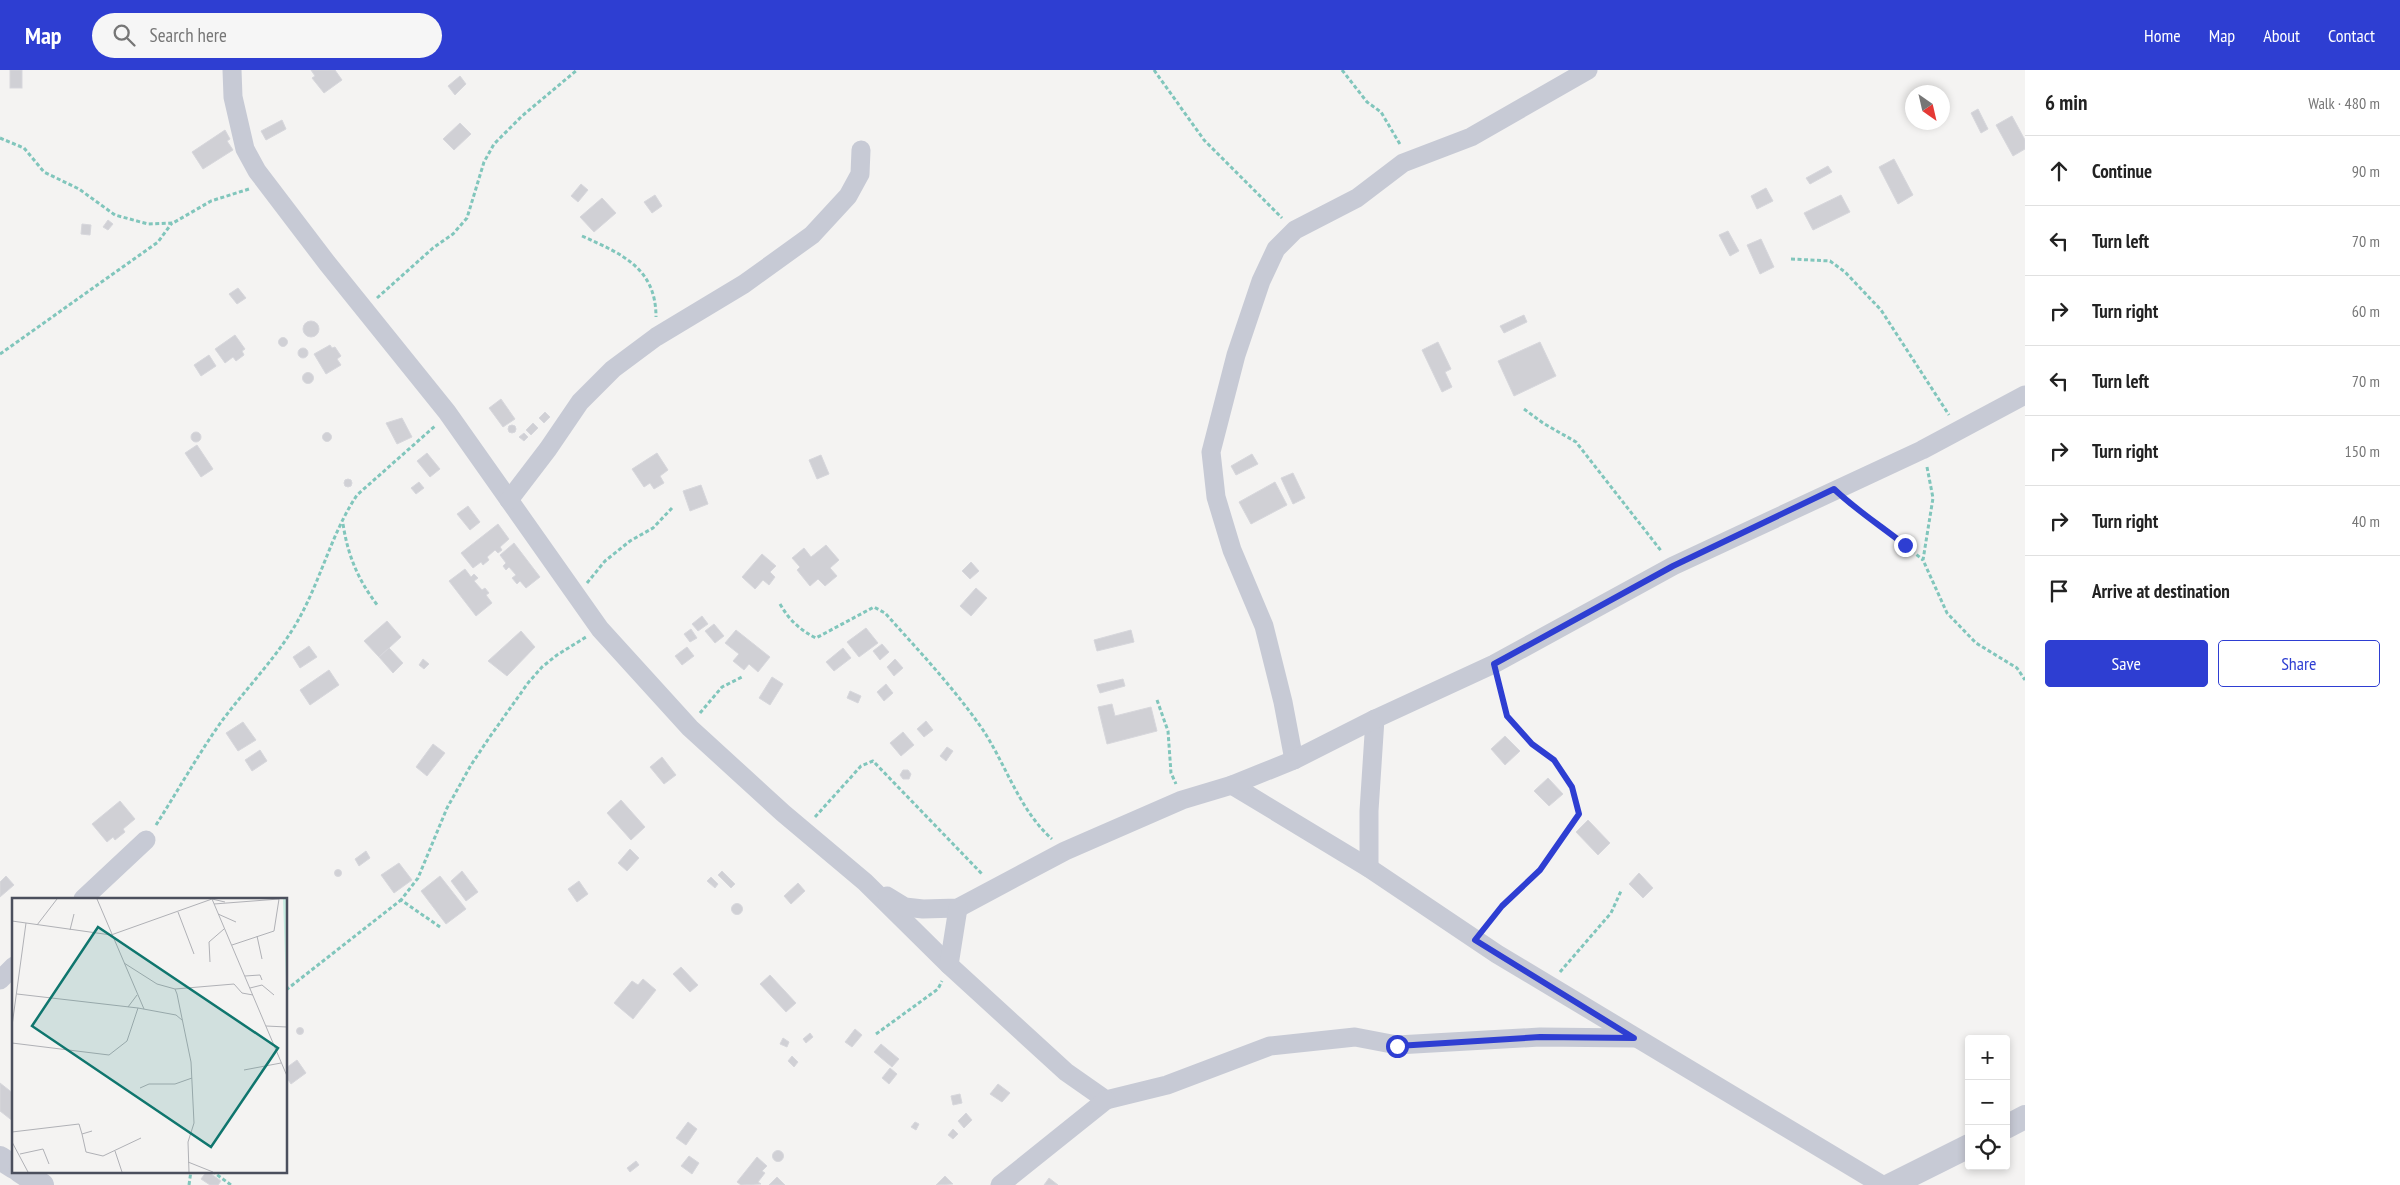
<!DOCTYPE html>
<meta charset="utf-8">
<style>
body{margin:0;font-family:"PT Sans Narrow",sans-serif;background:#f6f6f6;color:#222}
.controls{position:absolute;right:15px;bottom:15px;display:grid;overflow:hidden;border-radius:5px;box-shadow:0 2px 8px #0003}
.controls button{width:45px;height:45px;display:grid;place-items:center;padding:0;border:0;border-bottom:1px solid #e0e0e0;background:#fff;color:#222;font:25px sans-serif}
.compass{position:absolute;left:1905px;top:15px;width:45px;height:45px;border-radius:50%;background:#fff;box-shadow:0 2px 8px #0003;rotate:146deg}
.stop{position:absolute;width:15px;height:15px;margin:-11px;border:4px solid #2e3ed2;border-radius:50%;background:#fff}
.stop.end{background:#2e3ed2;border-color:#fff;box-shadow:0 1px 5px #0008}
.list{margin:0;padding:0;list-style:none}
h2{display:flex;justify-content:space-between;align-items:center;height:65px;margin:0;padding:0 20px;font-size:21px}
h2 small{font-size:16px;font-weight:400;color:#767676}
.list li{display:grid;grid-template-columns:32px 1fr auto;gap:15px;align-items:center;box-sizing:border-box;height:70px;padding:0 20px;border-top:1px solid #e0e0e0}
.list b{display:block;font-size:19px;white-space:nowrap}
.list em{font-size:16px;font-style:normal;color:#767676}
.actions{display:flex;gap:10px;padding:15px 20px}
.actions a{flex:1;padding:11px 0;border:1px solid #2e3ed2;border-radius:5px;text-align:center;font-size:18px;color:#2e3ed2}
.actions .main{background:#2e3ed2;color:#fff}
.icon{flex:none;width:28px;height:28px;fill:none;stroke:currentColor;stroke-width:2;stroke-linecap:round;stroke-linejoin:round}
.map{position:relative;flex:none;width:2025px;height:1115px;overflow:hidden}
header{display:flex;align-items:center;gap:30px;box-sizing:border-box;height:70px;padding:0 25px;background:#2e3ed2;color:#fff}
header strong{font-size:24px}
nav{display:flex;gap:28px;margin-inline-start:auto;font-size:18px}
.search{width:350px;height:45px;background:#f6f6f6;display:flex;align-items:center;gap:12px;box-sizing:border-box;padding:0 18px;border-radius:28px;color:#767676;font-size:19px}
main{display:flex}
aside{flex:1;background:#fff}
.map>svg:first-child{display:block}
.building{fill:#d0d0d5;stroke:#d7d7dc}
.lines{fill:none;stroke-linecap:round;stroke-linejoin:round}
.path{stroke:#81c6bc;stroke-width:3;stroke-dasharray:4 2.5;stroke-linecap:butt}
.minor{stroke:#c7cad5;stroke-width:19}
.tertiary{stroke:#c7cad5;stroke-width:24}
.route{stroke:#2e3ed2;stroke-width:6}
.inset-road{fill:none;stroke:#b0b1b6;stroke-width:1}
.view{fill:#0f766e;fill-opacity:0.15;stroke:#0f766e;stroke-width:2.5}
.inset-edge{fill:none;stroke:#4b4f5d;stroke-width:2.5}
</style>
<header>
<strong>Map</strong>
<div class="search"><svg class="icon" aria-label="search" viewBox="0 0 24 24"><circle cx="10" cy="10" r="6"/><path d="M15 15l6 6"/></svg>Search here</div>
<nav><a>Home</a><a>Map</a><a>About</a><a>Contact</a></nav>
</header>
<main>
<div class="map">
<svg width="2025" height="1115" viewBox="0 0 2025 1115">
<rect width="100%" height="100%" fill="#f4f3f2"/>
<g class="building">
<rect x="10" y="0" width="12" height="18"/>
<polygon points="311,0 335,0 342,10 324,23 312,8 315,6"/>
<polygon points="460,6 466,14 455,25 448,16"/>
<polygon points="1978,39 1988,59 1981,63 1971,43"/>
<polygon points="2012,46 2025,70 2025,79 2013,86 1996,55"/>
<polygon points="282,50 286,59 266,70 261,61"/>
<polygon points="460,53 471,64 454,80 443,69"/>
<polygon points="225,60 230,69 227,71 233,80 203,99 192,82"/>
<polygon points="1894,89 1913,125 1898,134 1879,97"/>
<polygon points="1828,96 1832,102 1810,114 1806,108"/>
<polygon points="581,114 588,120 578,132 571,126"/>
<polygon points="1766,118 1773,131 1757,139 1751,126"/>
<polygon points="655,125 662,136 652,143 644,132"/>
<polygon points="1841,125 1850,142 1813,160 1804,143"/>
<polygon points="602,128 616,143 594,162 580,147"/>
<polygon points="108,150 113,154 108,160 103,157"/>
<polygon points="82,154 91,155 90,165 81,164"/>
<polygon points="1728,161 1739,181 1730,186 1719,165"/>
<polygon points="1761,169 1774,197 1760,204 1747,175"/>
<polygon points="238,218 246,228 237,234 229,224"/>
<polygon points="1524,245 1527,252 1504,263 1500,256"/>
<circle cx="311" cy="259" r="8"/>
<polygon points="235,265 245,279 242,281 244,285 236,291 233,287 225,293 215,279"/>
<circle cx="283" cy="272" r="4.5"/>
<polygon points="1438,272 1451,299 1445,302 1452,317 1442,322 1422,280"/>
<polygon points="1540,272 1556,306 1514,326 1498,291"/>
<polygon points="330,275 332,278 335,277 341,286 337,289 341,295 326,304 314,284"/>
<circle cx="303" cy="283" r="5"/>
<polygon points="209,285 216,296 201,306 194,295"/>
<circle cx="308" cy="308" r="5.5"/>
<polygon points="501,329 515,349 503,357 489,338"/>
<polygon points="545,342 550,347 544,353 539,348"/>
<polygon points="402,348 412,367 397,374 386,353"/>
<polygon points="533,353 538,358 531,365 526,360"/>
<circle cx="512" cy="359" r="4"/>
<circle cx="196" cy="367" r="5"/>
<circle cx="327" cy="367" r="4.5"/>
<polygon points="524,363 528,367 524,371 519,367"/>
<polygon points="197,375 213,399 201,407 185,383"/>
<polygon points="427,383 440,399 430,407 417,391"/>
<polygon points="657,383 668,400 660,406 664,413 654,419 650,413 644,417 632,399"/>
<polygon points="1252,384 1258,394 1236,405 1231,396"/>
<polygon points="821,385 829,404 817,409 809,390"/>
<polygon points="1293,403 1305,428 1293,434 1281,408"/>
<circle cx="348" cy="413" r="4"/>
<polygon points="419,412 424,418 416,424 411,418"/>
<polygon points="1275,412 1287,435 1251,454 1239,432"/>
<polygon points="701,415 708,434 690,441 683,421"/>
<polygon points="468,436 480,452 470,460 457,444"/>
<polygon points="498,454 509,469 500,477 502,480 498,483 495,480 487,487 489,490 483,495 481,492 473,498 461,483"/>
<polygon points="514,473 540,507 526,518 520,511 517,514 512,508 516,505 509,497 506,500 503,496 506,493 500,485"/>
<polygon points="826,475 839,490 830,498 837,506 825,516 818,509 810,516 797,500 800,497 792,488 804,478 811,487"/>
<polygon points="762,484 776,496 770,502 775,507 769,515 763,510 755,519 742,507"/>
<polygon points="971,492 979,501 970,509 962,501"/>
<polygon points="465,499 471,507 474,504 478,508 474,511 482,520 485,518 489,523 486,525 492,533 476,546 449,511"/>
<polygon points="976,518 987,528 971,546 960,536"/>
<polygon points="702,546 708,554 698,561 692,554"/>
<polygon points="387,551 401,567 379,587 364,571"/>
<polygon points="714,554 724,566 715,573 705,561"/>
<polygon points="866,558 878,573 859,587 847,572"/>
<polygon points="691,559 697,568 690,572 684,564"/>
<polygon points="736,560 770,587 758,602 749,594 744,600 733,591 739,584 725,573"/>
<polygon points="1131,560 1134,572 1097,581 1094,570"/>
<polygon points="521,561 535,577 507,606 488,591"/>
<polygon points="882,574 889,582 880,590 873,581"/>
<polygon points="309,576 317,587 300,598 293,587"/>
<polygon points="687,577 694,586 682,595 675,586"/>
<polygon points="389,578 403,593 393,603 379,587"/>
<polygon points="843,578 851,588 834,601 826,592"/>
<polygon points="423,589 429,594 424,599 419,595"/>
<polygon points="895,589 903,598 894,606 887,597"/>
<polygon points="329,600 339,615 310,635 300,620"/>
<polygon points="772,607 783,614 770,635 759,628"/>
<polygon points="1123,609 1125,616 1100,623 1097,615"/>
<polygon points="886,614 893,623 884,631 877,622"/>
<polygon points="850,621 861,626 858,633 847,628"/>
<polygon points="1112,634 1115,646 1151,637 1157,661 1107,674 1098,637"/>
<polygon points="926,651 933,660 924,667 917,659"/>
<polygon points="243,652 256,670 238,681 226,663"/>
<polygon points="903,662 914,675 901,686 890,673"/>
<polygon points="1505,666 1520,681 1505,695 1491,679"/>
<polygon points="433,674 445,683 427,706 416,697"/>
<polygon points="947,677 953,681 946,691 940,686"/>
<polygon points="260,680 267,691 252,701 245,690"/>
<polygon points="662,687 676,705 664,714 650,697"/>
<polygon points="903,700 908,700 911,704 909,709 903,709 900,705"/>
<polygon points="1548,708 1563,724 1549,736 1534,721"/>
<polygon points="621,730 645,757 631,770 607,743"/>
<polygon points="120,731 135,749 123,759 125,762 115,770 113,767 107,772 92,754"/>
<polygon points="1588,750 1610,773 1598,785 1576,762"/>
<polygon points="630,779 639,788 627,801 618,793"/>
<polygon points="366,781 370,788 359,796 355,789"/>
<polygon points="399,793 412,810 394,823 381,805"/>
<circle cx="338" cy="803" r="3.5"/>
<polygon points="462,801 478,822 466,831 451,811"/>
<polygon points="722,801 735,814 731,818 718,805"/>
<polygon points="1639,803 1653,818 1643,828 1629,814"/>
<polygon points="6,806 14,815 0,827 0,812"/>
<polygon points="440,806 466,839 446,854 421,821"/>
<polygon points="711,807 718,814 715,818 707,811"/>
<polygon points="579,811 588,824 577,832 568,819"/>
<polygon points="798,813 805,821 791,834 784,826"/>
<circle cx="737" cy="839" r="5.5"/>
<polygon points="681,897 698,915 690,922 673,904"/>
<polygon points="770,905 796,933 786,942 760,914"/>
<polygon points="643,909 656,920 633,949 614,933 632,911 638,915"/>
<circle cx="300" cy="961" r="3.5"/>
<polygon points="855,959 862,965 852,977 845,972"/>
<polygon points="810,963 813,967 806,973 803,969"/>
<polygon points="783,968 789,972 787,977 780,974"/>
<polygon points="881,974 899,989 892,997 874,982"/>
<polygon points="792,986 798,992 794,997 788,991"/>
<polygon points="297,990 306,1003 291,1014 286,1007 286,998"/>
<polygon points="890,998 897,1004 889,1014 882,1008"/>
<polygon points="0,1013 14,1024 14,1052 0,1041"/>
<polygon points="998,1014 1010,1023 1002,1032 990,1024"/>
<polygon points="960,1024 962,1033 953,1035 951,1026"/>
<polygon points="966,1043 972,1050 964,1058 958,1051"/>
<polygon points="688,1052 697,1059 686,1075 676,1068"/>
<polygon points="915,1052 919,1054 916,1060 911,1057"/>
<polygon points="953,1059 958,1064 953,1069 948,1065"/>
<circle cx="778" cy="1086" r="5.5"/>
<polygon points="689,1086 699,1093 692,1104 681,1096"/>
<polygon points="757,1087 767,1096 762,1101 765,1103 758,1112 761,1114 741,1115 737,1112"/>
<polygon points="636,1091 639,1095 630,1102 627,1098"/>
<polygon points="207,1101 221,1111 218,1115 210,1115 201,1109"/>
<polygon points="945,1106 953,1114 936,1115"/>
<polygon points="777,1107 785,1115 769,1115"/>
<polygon points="1049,1108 1058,1115 1044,1115"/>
</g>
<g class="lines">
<g class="path">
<polyline points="1154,0 1204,70 1282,148"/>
<polyline points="1342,0 1367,32 1381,42 1401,76"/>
<polyline points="0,68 24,78 44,102 79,119 115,145 148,154 173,153 211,131 249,119"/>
<path d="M 582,166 C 622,184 656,198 656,247"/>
<polyline points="1791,189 1830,191 1845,202 1881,240 1949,345"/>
<polyline points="377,228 433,178 453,164 467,148 484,92 494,74 522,46 577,0"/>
<polyline points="0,284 158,172 172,153"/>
<polyline points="1524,339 1543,353 1576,372 1662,482"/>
<polyline points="1927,397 1933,428 1923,490 1947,543 1976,573 2017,598 2025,610"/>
<polyline points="1849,434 1881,455 1923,490"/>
<path d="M 343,454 C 348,486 358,510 378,536"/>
<polyline points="587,513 605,491 630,471 653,458 672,438"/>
<path d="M 780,534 C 789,550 800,560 816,568 L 874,537 L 885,543 C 919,581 954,618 983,660 C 1006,695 1020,741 1052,769"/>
<polyline points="1157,630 1168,661 1171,703 1176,714"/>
<polyline points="700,643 722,617 742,607"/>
<polyline points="815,747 861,696 873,691 983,805"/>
<path d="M 156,755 C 177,722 196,688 219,655 C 242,623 270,595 291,562 C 319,519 329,467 357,425 L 435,356"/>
<polyline points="440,857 401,830 418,808 447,738 471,695 489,668 528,613 542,597 557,585 586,567"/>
<polyline points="1485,857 1502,836 1540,800 1579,744 1572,717 1554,690 1532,674 1507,646 1498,611"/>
<polyline points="1560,902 1611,843 1621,821"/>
<polyline points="286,920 401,830"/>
<polyline points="876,964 938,919 942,911"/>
<polyline points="212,1101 231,1115"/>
<polyline points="189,1115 191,1101"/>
</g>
<g class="minor">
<polyline points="232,0 233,27 245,79 257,101 327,193 447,342 600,559 690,658 783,743 865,812 949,895 1066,1002 1106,1030 1167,1015 1270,976 1355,967 1397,975 1540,967 1634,968"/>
<polyline points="509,430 548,379 580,332 613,299 656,267 744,214 812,165 848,126 860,104 861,80"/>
<polyline points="1294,690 1283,632 1264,556 1232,480 1216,427 1211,382 1236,285 1261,211 1276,179 1295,160 1357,128 1403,93 1471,67 1588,0"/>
<polyline points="1232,715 1369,798 1497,884 1882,1115"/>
<polyline points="1369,798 1369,741 1375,649"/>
<polyline points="887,826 905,837 923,839 958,838 1065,781 1182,730 1232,715 1294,690 1375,649 1494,594 1673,496 1922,380 2025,325"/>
<polyline points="83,829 146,770"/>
<polyline points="949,895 958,838"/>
<polyline points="0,910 14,896"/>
<polyline points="1000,1115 1106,1030"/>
</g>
<g class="tertiary">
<polyline points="2006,1057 2025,1047"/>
<polyline points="0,1088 14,1097"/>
<polyline points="20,1101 42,1115"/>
<polyline points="1891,1115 1969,1076"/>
</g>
</g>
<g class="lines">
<path class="route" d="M 1397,976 L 1540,967 L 1634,968 L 1475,870 L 1502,836 L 1540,800 L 1579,744 L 1572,717 L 1554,690 L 1532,674 L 1507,646 L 1494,594 L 1673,496 L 1834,419 C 1856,440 1881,456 1905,475"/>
</g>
<g transform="translate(12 828)">
<rect width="275" height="275" fill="#f4f3f2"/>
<path d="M 271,1 L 275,1 L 275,114 Z" fill="#c6ece1"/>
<path class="inset-road" d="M 85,1 L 132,111M 200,1 L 275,178M 202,6 L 267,1M 166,14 L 182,56M 206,16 L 224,24M 0,23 L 99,37 L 200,1 L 213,4M 25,27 L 45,1M 58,32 L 62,16M 245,38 L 250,61M 220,47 L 262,33 L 267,1M 198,64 L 197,44 L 212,31M 112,65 L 145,86 L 163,91 L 165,96 L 179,164 L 182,225 L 176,244 L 177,274M 233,78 L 248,77 L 250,82M 238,90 L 250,87 L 262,97M 163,91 L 222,86 L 230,95 L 241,97M 5,96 L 126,110 L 164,117 L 170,122M 116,109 L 125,97M 0,128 L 14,25M 254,128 L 275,129M 0,145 L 97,157 L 115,143 L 126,110M 232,172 L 269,165M 128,190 L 137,186 L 163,186 L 180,180M 0,234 L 67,226 L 70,236 L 80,233M 70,236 L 74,254 L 91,258 L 129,240M 0,244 L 16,274M 103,253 L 110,274M 8,256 L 31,251 L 37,266M 176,264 L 201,274"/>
<path class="view" d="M 86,29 L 266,150 L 199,249 L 20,128 Z"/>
<rect width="275" height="275" class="inset-edge"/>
</g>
</svg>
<div class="controls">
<button>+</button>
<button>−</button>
<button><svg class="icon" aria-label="locate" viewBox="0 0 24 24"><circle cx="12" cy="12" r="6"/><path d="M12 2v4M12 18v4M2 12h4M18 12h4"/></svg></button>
</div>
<svg class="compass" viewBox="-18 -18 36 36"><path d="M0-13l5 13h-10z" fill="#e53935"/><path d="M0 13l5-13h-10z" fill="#767676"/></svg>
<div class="stop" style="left:1397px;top:976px"></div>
<div class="stop end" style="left:1905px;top:475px"></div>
</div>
<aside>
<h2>6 min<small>Walk · 480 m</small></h2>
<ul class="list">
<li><svg class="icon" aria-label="ahead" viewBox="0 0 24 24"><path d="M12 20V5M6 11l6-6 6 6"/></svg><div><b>Continue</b></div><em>90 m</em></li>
<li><svg class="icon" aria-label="left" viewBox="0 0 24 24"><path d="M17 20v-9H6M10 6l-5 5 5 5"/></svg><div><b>Turn left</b></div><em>70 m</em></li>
<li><svg class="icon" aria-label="right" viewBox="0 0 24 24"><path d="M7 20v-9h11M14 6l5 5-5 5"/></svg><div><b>Turn right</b></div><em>60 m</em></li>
<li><svg class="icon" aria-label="left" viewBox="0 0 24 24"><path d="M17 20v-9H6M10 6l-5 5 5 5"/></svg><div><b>Turn left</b></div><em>70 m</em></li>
<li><svg class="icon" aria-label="right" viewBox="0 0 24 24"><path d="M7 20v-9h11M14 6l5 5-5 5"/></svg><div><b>Turn right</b></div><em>150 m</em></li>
<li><svg class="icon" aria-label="right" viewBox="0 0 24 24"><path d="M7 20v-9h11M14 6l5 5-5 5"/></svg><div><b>Turn right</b></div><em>40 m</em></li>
<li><svg class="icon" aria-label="arrive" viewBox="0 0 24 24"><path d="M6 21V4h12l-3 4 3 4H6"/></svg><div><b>Arrive at destination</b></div></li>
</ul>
<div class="actions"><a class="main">Save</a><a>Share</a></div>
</aside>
</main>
